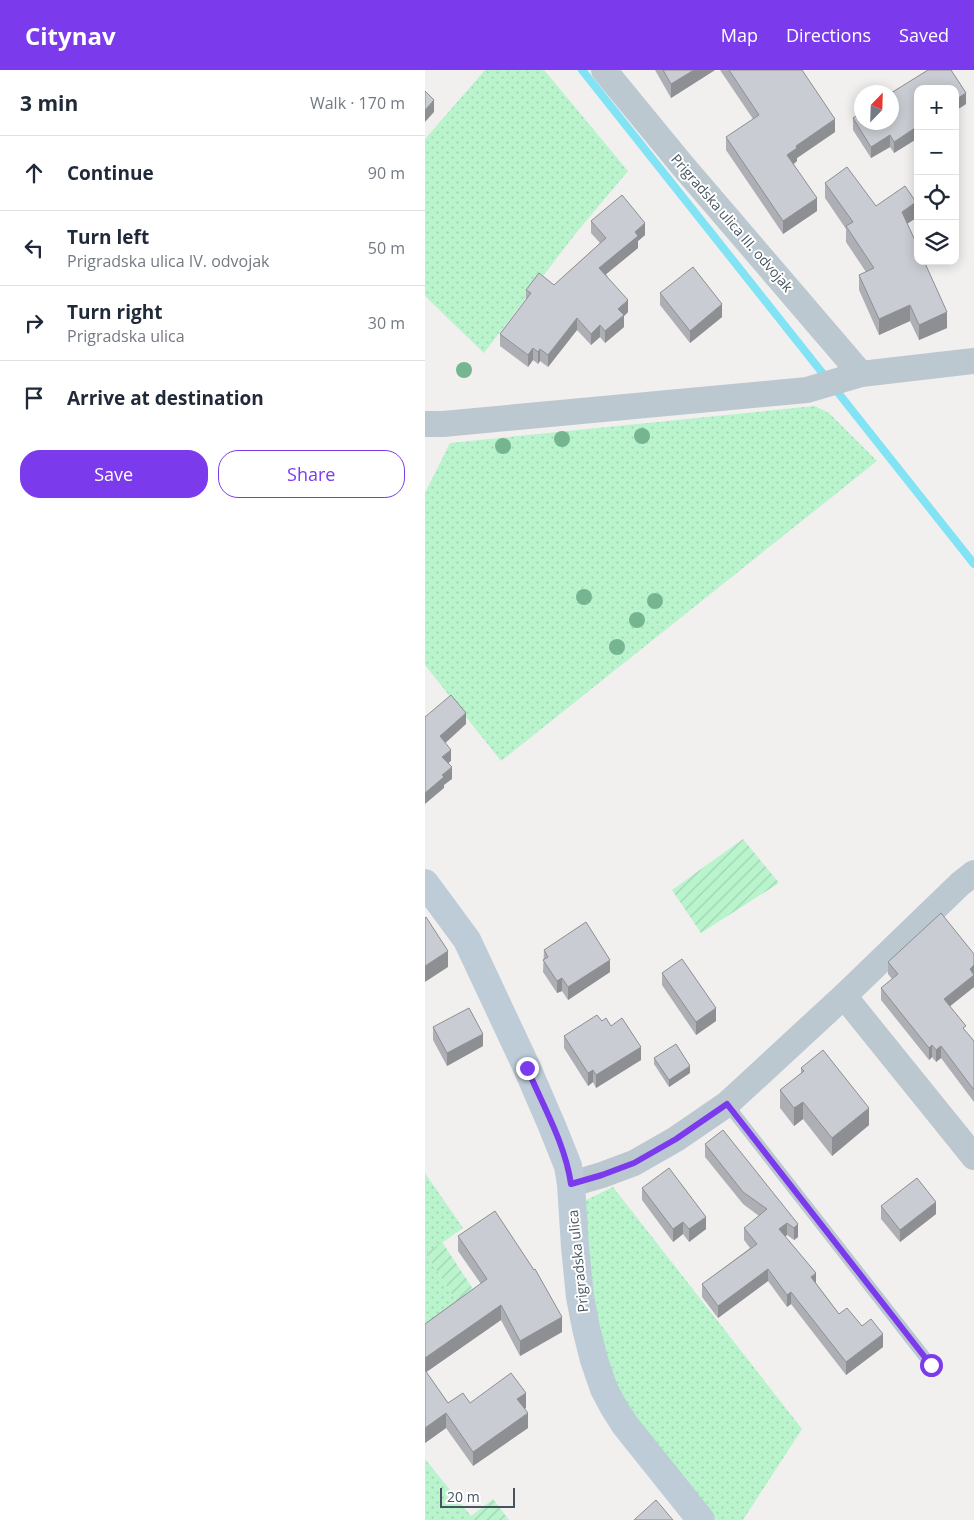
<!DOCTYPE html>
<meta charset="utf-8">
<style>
body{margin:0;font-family:"Open Sans",sans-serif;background:#f6f6f7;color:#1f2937}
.controls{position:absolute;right:15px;top:15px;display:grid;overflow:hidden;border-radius:10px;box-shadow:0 2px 12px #0003}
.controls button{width:45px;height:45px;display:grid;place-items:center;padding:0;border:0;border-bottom:1px solid #e0e1e3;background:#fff;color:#1f2937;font:25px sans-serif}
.compass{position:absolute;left:429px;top:15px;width:45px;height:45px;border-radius:50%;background:#fff;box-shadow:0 2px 12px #0003;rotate:23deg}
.scale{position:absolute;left:15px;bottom:12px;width:75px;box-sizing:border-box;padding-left:5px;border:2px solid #45545f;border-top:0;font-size:14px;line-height:18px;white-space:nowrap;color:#45545f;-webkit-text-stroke:4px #fff;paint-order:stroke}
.stop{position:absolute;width:15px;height:15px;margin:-11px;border:4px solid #7c3aed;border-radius:50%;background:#fff}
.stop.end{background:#7c3aed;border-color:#fff;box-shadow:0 1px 5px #0008}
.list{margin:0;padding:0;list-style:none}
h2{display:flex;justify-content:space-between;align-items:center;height:65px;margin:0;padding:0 20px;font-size:21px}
h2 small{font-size:16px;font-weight:400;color:#747a83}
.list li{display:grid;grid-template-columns:32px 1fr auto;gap:15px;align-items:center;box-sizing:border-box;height:75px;padding:0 20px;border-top:1px solid #e0e1e3}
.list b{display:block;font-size:19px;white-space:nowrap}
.list p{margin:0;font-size:16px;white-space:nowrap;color:#747a83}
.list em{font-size:16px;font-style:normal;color:#747a83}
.actions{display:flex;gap:10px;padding:15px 20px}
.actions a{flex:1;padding:11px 0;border:1px solid #7c3aed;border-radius:20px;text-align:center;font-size:18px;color:#7c3aed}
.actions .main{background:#7c3aed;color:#fff}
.icon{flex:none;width:28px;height:28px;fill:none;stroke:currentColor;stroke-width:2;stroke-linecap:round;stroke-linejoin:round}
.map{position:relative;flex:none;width:549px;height:1450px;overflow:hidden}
header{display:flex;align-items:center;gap:30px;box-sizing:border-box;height:70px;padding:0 25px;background:#7c3aed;color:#fff}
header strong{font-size:24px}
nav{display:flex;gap:28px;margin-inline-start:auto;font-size:18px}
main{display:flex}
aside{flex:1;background:#fff}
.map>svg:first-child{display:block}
.grass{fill:url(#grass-dots)}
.garden{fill:url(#garden-furrows)}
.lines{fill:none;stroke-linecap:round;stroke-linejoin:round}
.stream{stroke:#82e3f5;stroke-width:8}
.service{stroke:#bbc8d0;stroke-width:12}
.minor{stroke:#bbc8d0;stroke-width:26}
.secondary{stroke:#beccd8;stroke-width:28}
.tree{fill:#75b691}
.wall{fill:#adafb5}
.shaded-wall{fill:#8d8f93}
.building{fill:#c9ccd2;stroke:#8d8f93}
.route{stroke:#7c3aed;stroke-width:6}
.labels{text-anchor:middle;stroke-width:4;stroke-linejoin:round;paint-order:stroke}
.street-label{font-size:14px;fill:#45545f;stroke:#fff}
</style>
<header>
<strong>Citynav</strong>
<nav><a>Map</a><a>Directions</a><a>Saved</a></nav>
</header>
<main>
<aside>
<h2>3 min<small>Walk · 170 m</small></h2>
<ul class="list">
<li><svg class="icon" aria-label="ahead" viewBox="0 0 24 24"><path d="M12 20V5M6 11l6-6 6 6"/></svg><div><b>Continue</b></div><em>90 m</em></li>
<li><svg class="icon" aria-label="left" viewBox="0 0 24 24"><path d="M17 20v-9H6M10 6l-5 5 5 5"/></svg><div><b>Turn left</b><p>Prigradska ulica IV. odvojak</p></div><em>50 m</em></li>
<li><svg class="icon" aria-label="right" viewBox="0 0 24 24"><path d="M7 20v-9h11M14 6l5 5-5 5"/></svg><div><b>Turn right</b><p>Prigradska ulica</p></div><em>30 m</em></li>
<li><svg class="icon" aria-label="arrive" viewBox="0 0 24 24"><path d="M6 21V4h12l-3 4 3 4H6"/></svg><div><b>Arrive at destination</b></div></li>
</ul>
<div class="actions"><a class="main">Save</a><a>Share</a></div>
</aside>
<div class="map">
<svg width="549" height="1450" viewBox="0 0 549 1450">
<defs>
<pattern id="grass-dots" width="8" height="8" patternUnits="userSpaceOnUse" patternTransform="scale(1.25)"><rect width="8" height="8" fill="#b9f4cd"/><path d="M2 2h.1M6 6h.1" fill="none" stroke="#a0d3b2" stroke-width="1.8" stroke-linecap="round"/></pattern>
<pattern id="garden-furrows" width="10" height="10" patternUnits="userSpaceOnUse" patternTransform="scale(1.25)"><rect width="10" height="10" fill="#b9f4cd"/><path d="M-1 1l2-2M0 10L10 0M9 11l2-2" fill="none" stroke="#a0d3b2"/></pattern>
</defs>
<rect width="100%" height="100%" fill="#f2efef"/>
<g class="grass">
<polygon points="60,0 119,0 203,101 151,163 59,283 0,226 0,69"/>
<polygon points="390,336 404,343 452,391 76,691 0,595 0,423 25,373"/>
<polygon points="0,1103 38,1158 1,1184 35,1237 0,1263"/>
<polygon points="188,1117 377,1359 318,1450 291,1450 227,1372 197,1327 177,1280 164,1205 159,1131"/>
<polygon points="0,1389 46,1446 49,1450 0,1450"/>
</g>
<g class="garden">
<polygon points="318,769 354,813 276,863 247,820"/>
<polygon points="17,1172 52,1225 35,1237 1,1184"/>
<polygon points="68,1429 84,1450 49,1450 46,1446"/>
</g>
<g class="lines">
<polyline class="stream" points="157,0 549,494"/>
<polyline class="service" points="302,1034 506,1295"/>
<g class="minor">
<polyline points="179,0 257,95 436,304"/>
<polyline points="0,354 18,354 382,320 436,304 549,291"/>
<polyline points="419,926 549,1087"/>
<polyline points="146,1114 177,1105 209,1093 251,1069 302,1034 419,926 535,814 549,803"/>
</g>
<polyline class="secondary" points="0,813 42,870 102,998 127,1056 143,1096 146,1114 150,1177 155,1227 161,1258 169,1290 179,1319 188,1336 200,1355 276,1450"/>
</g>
<g class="tree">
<circle cx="39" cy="300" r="8"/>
<circle cx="217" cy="366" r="8"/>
<circle cx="137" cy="369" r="8"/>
<circle cx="78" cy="376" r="8"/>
<circle cx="159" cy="527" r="8"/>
<circle cx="230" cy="531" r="8"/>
<circle cx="212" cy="550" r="8"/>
<circle cx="192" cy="577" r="8"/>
</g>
<g class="wall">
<polygon points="230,0 290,0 246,28"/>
<polygon points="295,0 377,0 410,62 372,88 372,91 369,94 392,141 358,164 301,80 301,67 328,49"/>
<polygon points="503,0 526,0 541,23 541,34 530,41 530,19 493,19 493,68 469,83 465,77 446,88 428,60 428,48 436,43 436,52 466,52 466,23"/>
<polygon points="400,113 451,136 491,148 482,154 522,258 494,270 485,251 454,265 434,220 434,205 441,202 421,172 421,159 400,128"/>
<polygon points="166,151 220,165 213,171 213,178 181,204 203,242 199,246 199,257 180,273 175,267 166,275 152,260 123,297 115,291 113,294 108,290 103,297 75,276 75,264 101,230 101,220 129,215 175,173 166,163"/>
<polygon points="235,223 297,247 265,273 235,235"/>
<polygon points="119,880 185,902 143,930 137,921 132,923 118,902"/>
<polygon points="549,884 549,917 525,936 541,962 549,971 549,1032 516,988 511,992 507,987 504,990 456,930 456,918 467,909 463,904 463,892"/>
<polygon points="237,903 291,951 271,965 237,915"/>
<polygon points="177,951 186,956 216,990 171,1018 168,1012 163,1016 139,978 139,966"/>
<polygon points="8,957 58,976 22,996 8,970"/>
<polygon points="229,988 265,1003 244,1017 229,994"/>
<polygon points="376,998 444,1055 407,1086 378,1049 369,1056 355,1038 355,1020 376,1004"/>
<polygon points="280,1074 373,1154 373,1167 369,1170 362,1165 360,1166 391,1213 414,1244 437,1256 458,1277 421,1305 366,1234 362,1237 343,1211 293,1248 277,1227 277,1214 325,1178 319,1170 319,1158 334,1146 318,1134 280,1087"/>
<polygon points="217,1118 281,1159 264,1172 258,1164 248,1172 217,1130"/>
<polygon points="456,1136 511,1144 475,1172 456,1149"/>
<polygon points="33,1166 137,1262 95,1286 76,1250 1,1302 23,1333 45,1333 101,1338 99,1339 103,1358 48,1396 21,1358 0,1373 0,1254 56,1214 33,1181"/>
</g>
<g class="shaded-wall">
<polygon points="269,0 290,0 246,28 246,14"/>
<polygon points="541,23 541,34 530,41 530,30"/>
<polygon points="9,30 9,42 0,52 0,40"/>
<polygon points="410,49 410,62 372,88 372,91 362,98 362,85 371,76"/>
<polygon points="493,56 493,68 469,83 469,72"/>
<polygon points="465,65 465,77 446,88 446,77"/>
<polygon points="392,128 392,141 358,164 358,151"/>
<polygon points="491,132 491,148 477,157 477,142"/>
<polygon points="220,153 220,165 213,171 213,178 174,210 174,198 210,162"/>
<polygon points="203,230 203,242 199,246 199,257 180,273 180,261 193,239"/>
<polygon points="297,234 297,247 265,273 265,261"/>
<polygon points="485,235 485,251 454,265 454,249"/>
<polygon points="522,242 522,258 494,270 494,255"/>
<polygon points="152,248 152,260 123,297 123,285"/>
<polygon points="175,255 175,267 166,275 166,264"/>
<polygon points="108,278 108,290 103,297 103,285"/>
<polygon points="115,279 115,291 113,294 113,282"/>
<polygon points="41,643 41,654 15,678 15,666"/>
<polygon points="26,680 26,691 17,698 17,687"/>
<polygon points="27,697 27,709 19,715 19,718 0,734 0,723 17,705"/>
<polygon points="23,881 23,897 0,912 0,896"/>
<polygon points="185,890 185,902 143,930 143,917"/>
<polygon points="549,895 549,917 519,941 519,929 545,899"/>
<polygon points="137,908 137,921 132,923 132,911"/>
<polygon points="291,938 291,951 271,965 271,952"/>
<polygon points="58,964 58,976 22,996 22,983"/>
<polygon points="507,975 507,987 504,990 504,978"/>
<polygon points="516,976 516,988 511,992 511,980"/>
<polygon points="216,977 216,990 171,1018 171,1005"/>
<polygon points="265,996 265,1003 244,1017 244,1010"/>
<polygon points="168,1000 168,1012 163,1016 163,1003"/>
<polygon points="378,1032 378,1049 369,1056 369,1038"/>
<polygon points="444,1038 444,1055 407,1086 407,1068"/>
<polygon points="511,1132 511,1144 475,1172 475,1160"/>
<polygon points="281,1147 281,1159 264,1172 264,1159"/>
<polygon points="258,1152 258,1164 248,1172 248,1159"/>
<polygon points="362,1153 362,1165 354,1171 354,1159"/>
<polygon points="373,1154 373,1167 369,1170 369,1158"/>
<polygon points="343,1199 343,1211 293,1248 293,1236"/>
<polygon points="391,1203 391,1216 386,1207"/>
<polygon points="366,1222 366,1234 362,1237 362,1225"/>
<polygon points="76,1235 76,1250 0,1303 0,1288"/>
<polygon points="137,1247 137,1262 95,1286 95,1271"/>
<polygon points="458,1264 458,1277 421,1305 421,1292"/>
<polygon points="101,1323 101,1338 92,1344 92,1329"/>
<polygon points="21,1343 21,1358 0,1373 0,1358"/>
<polygon points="103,1343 103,1358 48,1396 48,1382"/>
</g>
<g class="building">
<polygon points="238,0 269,0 246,14"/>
<polygon points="304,0 377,0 410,49 371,76 372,78 362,85 392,128 358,151 301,67 334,45"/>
<polygon points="503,0 526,0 541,23 530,30 530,19 493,19 493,56 469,72 465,65 446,77 428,48 436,43 436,52 466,52 466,23"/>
<polygon points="0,21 9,30 0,40"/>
<polygon points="422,97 451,136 480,116 491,132 477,142 493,177 493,191 499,191 522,242 494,255 485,235 454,249 434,205 449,198 421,156 428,152 400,113"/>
<polygon points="197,125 220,153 210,162 213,166 174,198 203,230 193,239 199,245 180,261 175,255 166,264 152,248 123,285 115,279 113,282 108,278 103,285 75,264 106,223 101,220 114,203 129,215 181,168 166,151"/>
<polygon points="268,197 297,234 265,261 235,223"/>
<polygon points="26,625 41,643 15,666 26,680 17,687 27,697 17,705 19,707 0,723 0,647"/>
<polygon points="516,843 549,884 549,895 545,899 549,905 519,929 541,956 538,958 549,971 549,1020 516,976 511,980 507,975 504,978 456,918 473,904 463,892"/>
<polygon points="1,847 23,881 0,896 0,848"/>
<polygon points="161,852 185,890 143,917 137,908 132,911 118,890 123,887 119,880"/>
<polygon points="257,889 291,938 271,952 237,903"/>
<polygon points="44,938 58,964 22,983 8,957"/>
<polygon points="172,945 177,951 181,948 186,956 197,948 216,977 171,1005 168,1000 163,1003 139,966"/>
<polygon points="251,974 265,996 244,1010 229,988"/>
<polygon points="398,980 444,1038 407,1068 378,1032 369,1038 355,1020 379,1001 376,998"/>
<polygon points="298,1060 373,1154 369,1158 362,1153 354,1159 391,1203 386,1207 414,1244 422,1238 437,1256 446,1249 458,1264 421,1292 366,1222 362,1225 343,1199 293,1236 277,1214 332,1174 319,1158 342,1139 318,1122 280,1074"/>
<polygon points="244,1098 281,1147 264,1159 258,1152 248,1159 217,1118"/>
<polygon points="492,1108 511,1132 475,1160 456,1136"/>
<polygon points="70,1141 109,1200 110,1199 137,1247 95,1271 76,1235 0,1288 0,1254 62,1209 33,1166"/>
<polygon points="0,1300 23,1333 38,1323 45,1333 86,1303 101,1323 92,1329 103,1343 48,1382 21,1343 0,1358"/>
<polygon points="231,1430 248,1450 209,1450"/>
</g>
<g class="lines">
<path class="route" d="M 102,998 C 118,1036 140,1073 146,1114 L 177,1105 L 209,1093 L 251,1069 L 302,1034 L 506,1295"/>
</g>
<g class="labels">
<g class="street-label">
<text transform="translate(307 153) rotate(49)" y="5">Prigradska ulica III. odvojak</text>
<text transform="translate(153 1191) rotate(-96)" y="5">Prigradska ulica</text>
</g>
</g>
</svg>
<div class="controls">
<button>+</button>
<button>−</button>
<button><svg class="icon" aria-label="locate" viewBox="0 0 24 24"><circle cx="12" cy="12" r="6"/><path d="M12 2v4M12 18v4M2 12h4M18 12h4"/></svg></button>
<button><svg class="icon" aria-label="layers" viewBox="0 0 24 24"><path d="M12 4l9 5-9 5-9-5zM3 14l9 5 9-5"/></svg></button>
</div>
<svg class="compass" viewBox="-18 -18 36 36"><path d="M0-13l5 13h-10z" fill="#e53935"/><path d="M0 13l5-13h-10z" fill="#747a83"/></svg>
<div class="scale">20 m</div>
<div class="stop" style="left:506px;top:1295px"></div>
<div class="stop end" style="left:102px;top:998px"></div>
</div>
</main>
